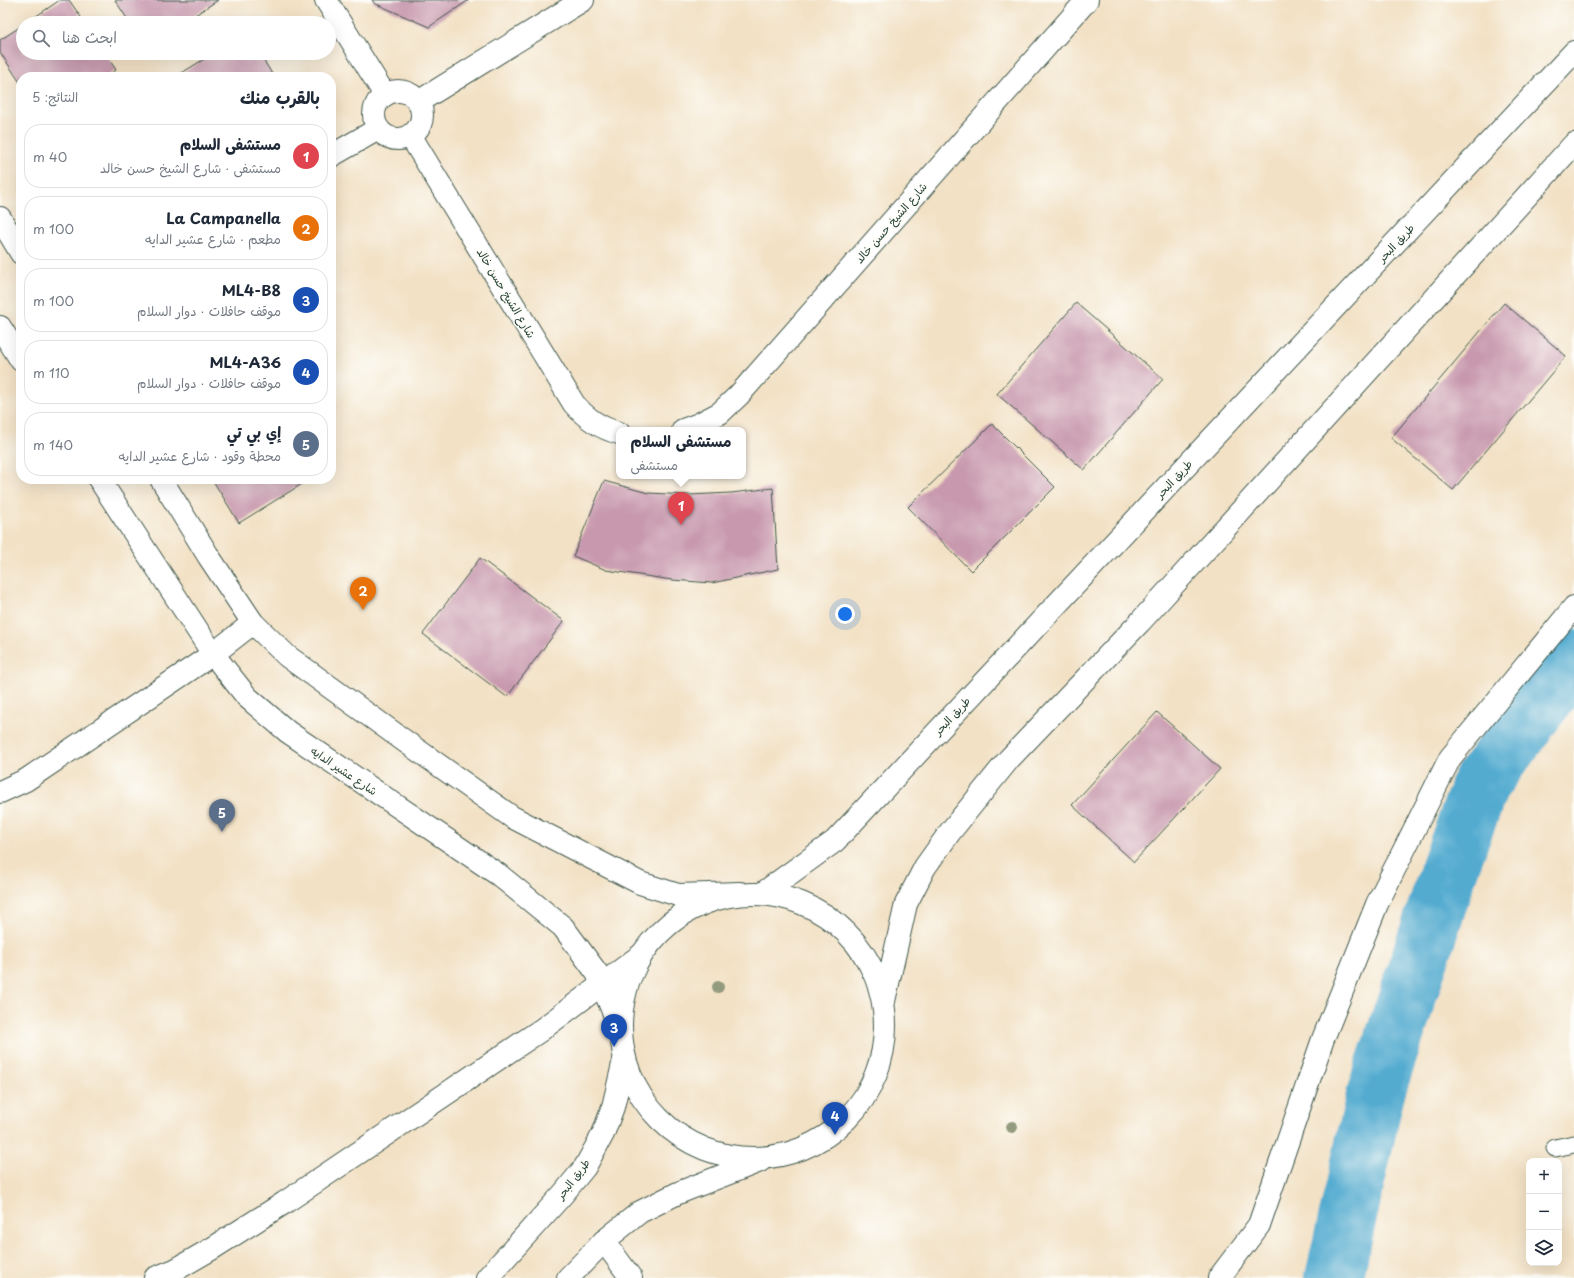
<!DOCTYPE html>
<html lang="ar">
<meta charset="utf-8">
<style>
body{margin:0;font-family:"Playpen Sans","Playpen Sans Arabic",sans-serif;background:#f6f6f7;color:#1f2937;direction:rtl}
.controls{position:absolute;right:12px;bottom:12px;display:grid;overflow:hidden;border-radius:8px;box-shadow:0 4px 16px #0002}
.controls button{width:36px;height:36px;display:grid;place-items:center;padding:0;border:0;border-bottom:1px solid #e0e1e3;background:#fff;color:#1f2937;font:20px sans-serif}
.you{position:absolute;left:845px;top:614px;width:14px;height:14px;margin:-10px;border:3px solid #fff;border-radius:50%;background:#1a73e8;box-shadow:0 0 0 6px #1a73e833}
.badge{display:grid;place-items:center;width:26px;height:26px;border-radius:50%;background:#b45309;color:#fff;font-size:13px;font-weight:700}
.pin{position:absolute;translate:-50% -33px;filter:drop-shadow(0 1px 2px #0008)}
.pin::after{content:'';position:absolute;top:21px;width:14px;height:12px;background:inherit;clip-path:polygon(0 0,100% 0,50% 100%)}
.popup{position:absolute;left:616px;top:427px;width:130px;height:52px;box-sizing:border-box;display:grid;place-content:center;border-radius:8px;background:#fff;filter:drop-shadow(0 1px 3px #0005);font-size:13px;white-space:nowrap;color:#747a83}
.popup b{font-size:15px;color:#1f2937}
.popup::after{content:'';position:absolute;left:50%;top:100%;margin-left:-8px;border:8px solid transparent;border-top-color:#fff}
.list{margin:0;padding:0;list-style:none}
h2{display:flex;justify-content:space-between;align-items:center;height:52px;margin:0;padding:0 16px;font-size:17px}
h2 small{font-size:13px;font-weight:400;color:#747a83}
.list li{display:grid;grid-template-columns:26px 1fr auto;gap:12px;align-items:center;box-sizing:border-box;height:64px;margin:0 8px 8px;padding:0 8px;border:1px solid #e0e1e3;border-radius:16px}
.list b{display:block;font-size:15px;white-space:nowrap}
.list p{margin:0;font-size:13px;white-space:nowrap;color:#747a83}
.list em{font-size:13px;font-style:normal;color:#747a83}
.icon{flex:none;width:22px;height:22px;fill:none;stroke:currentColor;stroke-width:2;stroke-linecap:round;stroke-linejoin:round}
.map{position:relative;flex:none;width:1574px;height:1278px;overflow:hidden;direction:ltr}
.search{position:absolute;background:#fff;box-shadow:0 4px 16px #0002;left:16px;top:16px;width:320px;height:44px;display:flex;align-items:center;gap:10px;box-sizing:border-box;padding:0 14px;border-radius:22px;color:#747a83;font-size:15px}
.panel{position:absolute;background:#fff;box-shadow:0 4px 16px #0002;left:16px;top:72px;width:320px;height:412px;border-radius:16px;direction:rtl}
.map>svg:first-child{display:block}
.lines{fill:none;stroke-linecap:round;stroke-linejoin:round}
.river{stroke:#53abd0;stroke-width:58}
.building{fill:#c899ae}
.service-casing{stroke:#3f564a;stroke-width:19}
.minor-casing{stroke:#3f564a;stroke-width:24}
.tertiary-casing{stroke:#3f564a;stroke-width:24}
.trunk-casing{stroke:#3f564a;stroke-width:24}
.service{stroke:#fff;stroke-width:17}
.minor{stroke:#fff;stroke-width:22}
.tertiary{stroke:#fff;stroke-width:22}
.trunk{stroke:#fff;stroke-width:22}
.tree{fill:#939b7f}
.labels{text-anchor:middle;stroke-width:3;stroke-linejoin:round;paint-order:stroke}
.street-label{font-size:11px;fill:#1f3d34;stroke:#fdfcf7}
</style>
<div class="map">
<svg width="1574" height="1278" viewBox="0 0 1574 1278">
<rect width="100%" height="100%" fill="#fdfcf7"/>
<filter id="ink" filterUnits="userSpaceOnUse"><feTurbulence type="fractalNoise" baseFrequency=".025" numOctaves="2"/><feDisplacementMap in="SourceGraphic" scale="8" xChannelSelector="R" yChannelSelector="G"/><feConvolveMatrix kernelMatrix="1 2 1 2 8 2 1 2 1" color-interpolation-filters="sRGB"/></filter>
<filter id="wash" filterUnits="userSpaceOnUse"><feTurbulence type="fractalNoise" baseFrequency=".012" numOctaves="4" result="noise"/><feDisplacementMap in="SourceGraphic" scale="16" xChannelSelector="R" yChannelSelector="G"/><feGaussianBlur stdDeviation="0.9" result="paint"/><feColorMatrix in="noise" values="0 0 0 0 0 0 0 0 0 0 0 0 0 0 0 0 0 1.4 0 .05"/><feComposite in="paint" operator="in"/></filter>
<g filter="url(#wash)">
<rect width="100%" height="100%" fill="#f2e1c5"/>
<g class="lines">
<polyline class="river" points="1334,1278 1376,1092 1450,867 1481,783 1574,659"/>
</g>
<g id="blocks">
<g class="building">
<polygon points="60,0 69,0 85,23 26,23"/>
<polygon points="115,0 218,0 183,23 130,23"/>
<polygon points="372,0 469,0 429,27 374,3"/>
<polygon points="23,25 23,53 105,53 116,70 106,77 21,77 21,84 0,52 0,40"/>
<polygon points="214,53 259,53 274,77 175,77"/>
<polygon points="1076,303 1163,379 1084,470 997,394"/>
<polygon points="1504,303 1566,356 1453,490 1391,438"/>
<polygon points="992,424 1055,487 971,571 908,507"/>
<polygon points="212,479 310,479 239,523"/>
<polygon points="604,481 648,493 689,495 731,493 773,488 778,569 712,583 672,580 606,570 573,556"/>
<polygon points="480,558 564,621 507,697 423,634"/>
<polygon points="1157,712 1220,769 1134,862 1072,805"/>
</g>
</g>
</g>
<g filter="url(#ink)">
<use href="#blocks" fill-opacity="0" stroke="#3f564a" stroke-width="1"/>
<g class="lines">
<defs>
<polyline id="service" points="1555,1148 1574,1144"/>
<g id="minor">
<polyline points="326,0 385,95"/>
<circle cx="398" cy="115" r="24"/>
<polyline points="418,102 583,0"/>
<path d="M 410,135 L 574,404 C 587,419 600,428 619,433"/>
<polyline points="331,156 378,129"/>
<polyline points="683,430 699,424 720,413 739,395 1087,0"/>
<polyline points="0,792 26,780 213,654 253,623"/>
<polyline points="604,1241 631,1278"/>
<polyline points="1219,1278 1259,1225 1323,1039 1377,904 1450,758 1574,607"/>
</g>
<g id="tertiary">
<polyline points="0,218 21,253"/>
<polyline points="0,327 21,360"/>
<polyline points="99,479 213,654 247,697 288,732 499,875 563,927 597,973 620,1028"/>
<polyline points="161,479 209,557 253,623 287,656 406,742 512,817 640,883 678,895 740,893"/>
<polyline points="155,1278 175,1270 213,1248 284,1203 541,1030 641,955"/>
</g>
<g id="trunk">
<polyline points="763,893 835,841 1574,52"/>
<circle cx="753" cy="1026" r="132"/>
<polyline points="884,1001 906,904 925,867 950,832 1009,759 1140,622 1574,144"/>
<polyline points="487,1278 563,1194 585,1167 603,1134 613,1107 624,1060"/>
<polyline points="568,1278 604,1241 640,1212 678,1193 760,1161"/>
</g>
</defs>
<use href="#service" class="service-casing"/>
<use href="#minor" class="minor-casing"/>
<use href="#tertiary" class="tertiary-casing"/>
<use href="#trunk" class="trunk-casing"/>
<use href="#service" class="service"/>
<use href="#minor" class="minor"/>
<use href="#tertiary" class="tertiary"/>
<use href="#trunk" class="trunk"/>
</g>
<g class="tree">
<circle cx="718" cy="987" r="6"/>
<circle cx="1012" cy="1127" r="6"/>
</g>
</g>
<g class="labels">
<g class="street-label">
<text transform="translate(891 223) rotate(-49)" y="4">شارع الشيخ حسن خالد</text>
<text transform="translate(1396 243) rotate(-47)" y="4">طريق البحر</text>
<text transform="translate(506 293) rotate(59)" y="4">شارع الشيخ حسن خالد</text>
<text transform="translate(1174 479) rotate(-47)" y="4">طريق البحر</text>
<text transform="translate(952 716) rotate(-47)" y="4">طريق البحر</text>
<text transform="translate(344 771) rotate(34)" y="4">شارع عشير الدايه</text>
<text transform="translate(573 1179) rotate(-53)" y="4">طريق البحر</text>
</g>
</g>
</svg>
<div class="controls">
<button>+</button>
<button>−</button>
<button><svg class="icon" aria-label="layers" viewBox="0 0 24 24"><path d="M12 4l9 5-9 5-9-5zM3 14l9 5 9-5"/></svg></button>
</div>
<div class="you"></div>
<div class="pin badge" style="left:681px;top:525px;background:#e0444e">1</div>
<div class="popup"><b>مستشفى السلام</b>مستشفى</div>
<div class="pin badge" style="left:363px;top:610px;background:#e8710a">2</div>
<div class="pin badge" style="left:614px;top:1047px;background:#1a4fb4">3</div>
<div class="pin badge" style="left:835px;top:1135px;background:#1a4fb4">4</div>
<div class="pin badge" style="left:222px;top:832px;background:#5c6f8a">5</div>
<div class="search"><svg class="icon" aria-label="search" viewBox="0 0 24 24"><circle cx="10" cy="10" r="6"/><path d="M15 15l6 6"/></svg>ابحث هنا</div>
<section class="panel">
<h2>بالقرب منك<small>النتائج: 5</small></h2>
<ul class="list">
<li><span class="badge" style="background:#e0444e">1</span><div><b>مستشفى السلام</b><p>مستشفى · شارع الشيخ حسن خالد</p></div><em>40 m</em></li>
<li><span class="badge" style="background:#e8710a">2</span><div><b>La Campanella</b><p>مطعم · شارع عشير الدايه</p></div><em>100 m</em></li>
<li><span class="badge" style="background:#1a4fb4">3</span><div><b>ML4-B8</b><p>موقف حافلات · دوار السلام</p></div><em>100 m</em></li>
<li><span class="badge" style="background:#1a4fb4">4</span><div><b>ML4-A36</b><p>موقف حافلات · دوار السلام</p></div><em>110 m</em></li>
<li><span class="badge" style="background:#5c6f8a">5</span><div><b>إي بي تي</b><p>محطة وقود · شارع عشير الدايه</p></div><em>140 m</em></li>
</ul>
</section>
</div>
